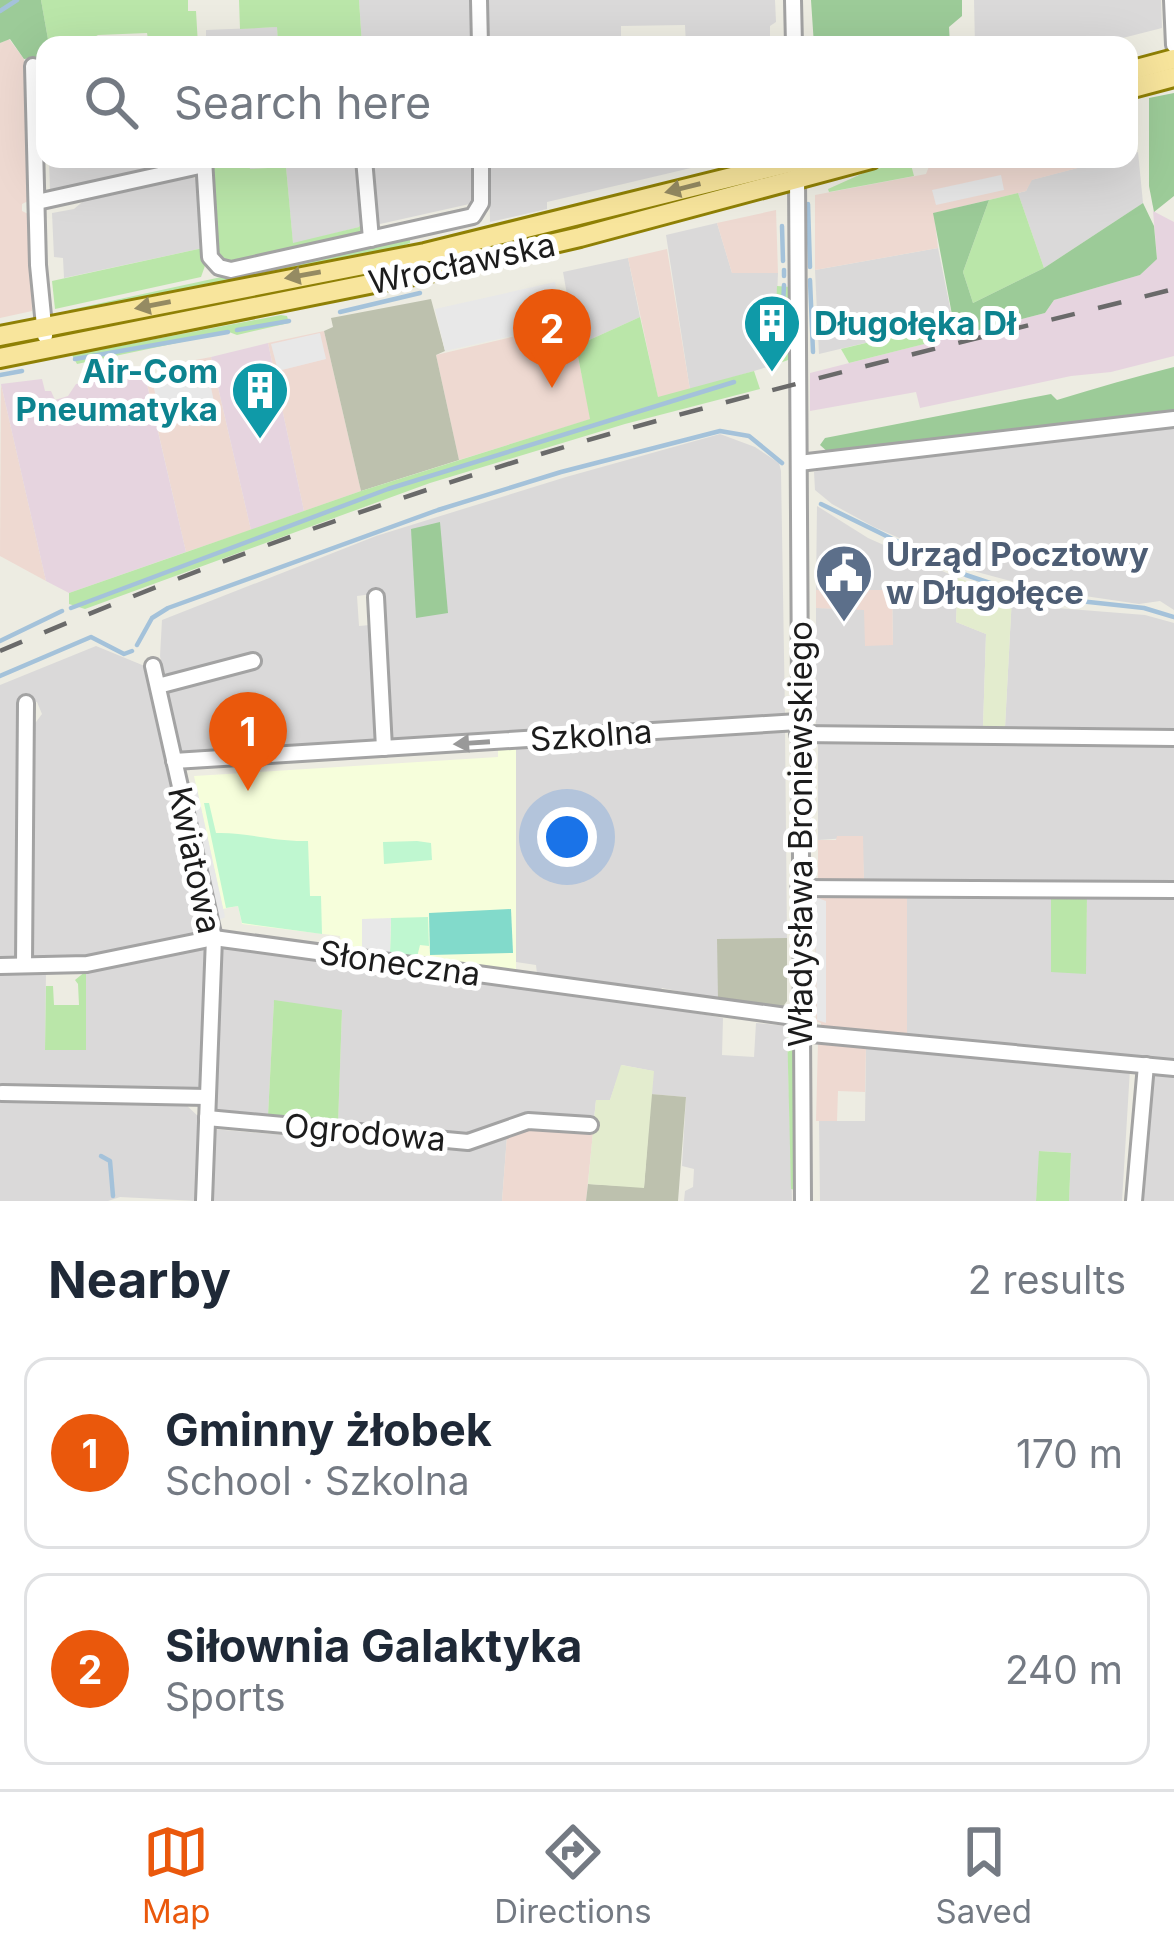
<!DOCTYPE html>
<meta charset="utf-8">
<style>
body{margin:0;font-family:Inter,sans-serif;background:#f2f2f3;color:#1f2937}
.you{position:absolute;left:567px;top:837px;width:42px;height:42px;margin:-30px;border:9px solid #fff;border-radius:50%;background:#1a73e8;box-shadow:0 0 0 18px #1a73e833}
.badge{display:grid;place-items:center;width:78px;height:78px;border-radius:50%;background:#ea580c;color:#fff;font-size:39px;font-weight:700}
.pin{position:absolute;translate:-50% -99px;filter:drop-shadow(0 3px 6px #0008)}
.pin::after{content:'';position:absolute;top:63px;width:42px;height:36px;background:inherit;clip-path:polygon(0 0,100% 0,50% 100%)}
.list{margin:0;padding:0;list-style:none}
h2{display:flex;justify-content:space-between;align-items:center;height:156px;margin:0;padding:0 48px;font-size:51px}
h2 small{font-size:39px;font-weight:400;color:#747a83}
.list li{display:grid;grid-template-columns:78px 1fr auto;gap:36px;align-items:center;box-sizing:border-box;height:192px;margin:0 24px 24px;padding:0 24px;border:3px solid #e0e1e3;border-radius:24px}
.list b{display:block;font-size:45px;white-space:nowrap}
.list p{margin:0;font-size:39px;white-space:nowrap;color:#747a83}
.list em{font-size:39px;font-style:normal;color:#747a83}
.icon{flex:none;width:66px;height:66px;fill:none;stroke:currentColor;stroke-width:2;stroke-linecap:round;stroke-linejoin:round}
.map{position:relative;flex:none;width:1174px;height:1201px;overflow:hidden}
.search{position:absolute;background:#fff;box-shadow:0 12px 48px #0002;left:36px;right:36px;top:36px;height:132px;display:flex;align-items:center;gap:30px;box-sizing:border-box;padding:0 42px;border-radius:24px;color:#747a83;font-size:45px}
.sheet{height:588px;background:#fff}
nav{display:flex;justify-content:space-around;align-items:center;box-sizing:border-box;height:168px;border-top:3px solid #e0e1e3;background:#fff;font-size:33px;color:#747a83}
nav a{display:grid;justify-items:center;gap:6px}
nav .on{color:#ea580c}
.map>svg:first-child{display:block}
.residential{fill:#dad9d9}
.commercial{fill:#eed9d1}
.industrial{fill:#e6d4df}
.education{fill:#f6fedb}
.construction{fill:#bdc1ae}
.farmland{fill:#e3ecce}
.grass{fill:#bae6a9}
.forest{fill:#9ccb98}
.park{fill:#bff7d0}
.pitch{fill:#82dacb}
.parking{fill:#e8e8e8}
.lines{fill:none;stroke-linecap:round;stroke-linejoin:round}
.stream{stroke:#a4c2da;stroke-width:4.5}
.minor-casing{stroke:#a3a3a3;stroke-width:20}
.major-casing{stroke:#8f8005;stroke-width:24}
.minor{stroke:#fff;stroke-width:14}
.major{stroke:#f8e59c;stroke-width:18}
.rail{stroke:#6a6a6a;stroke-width:4.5;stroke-dasharray:24 24;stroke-linecap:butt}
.oneway{fill:#958b62}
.oneway2{fill:#999}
.labels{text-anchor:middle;stroke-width:10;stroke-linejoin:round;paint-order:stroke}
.street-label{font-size:33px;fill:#1c1c1c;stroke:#fff}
.culture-label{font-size:33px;font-weight:bold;fill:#0d838f;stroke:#fff;text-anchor:start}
.service-label{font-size:33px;font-weight:bold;fill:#4e5e75;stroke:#fff;text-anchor:start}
</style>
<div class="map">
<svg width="1174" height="1201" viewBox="0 0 1174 1201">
<rect width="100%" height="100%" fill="#edece2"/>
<g class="residential">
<polygon points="359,0 472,0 472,45 362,45"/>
<polygon points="486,0 775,0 776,22 770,26 770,45 686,45 685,25 621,26 621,45 487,45"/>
<polygon points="974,0 1161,0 1162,28 1095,45 975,45"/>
<polygon points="277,27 278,45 206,45 206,30"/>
<polygon points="1138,152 1143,203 1044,268 1018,193 1026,191 1031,180 1112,159 1129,159 1129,155"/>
<polygon points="49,159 191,159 187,163 50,192"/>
<polygon points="249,159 359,159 364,219 359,227 293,244 286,167 250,169"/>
<polygon points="369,159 474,159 474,203 380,224 373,218"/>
<polygon points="489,159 729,159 547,202 547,209 490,222"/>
<polygon points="188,175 200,181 203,248 64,278 63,258 54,257 52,213 74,209 87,198 144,188"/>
<polygon points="717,223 732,273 778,273 774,365 690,390 666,235"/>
<polygon points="938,248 953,322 819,354 815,270"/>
<polygon points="628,258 640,317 576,346 563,272"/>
<polygon points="1174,424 1174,610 1160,601 1139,604 1044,590 977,572 874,527 832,504 815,490 814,472 836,465 1018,446"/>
<polygon points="720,434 755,447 779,463 781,471 785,715 739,721 390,741 380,593 357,596 359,626 370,625 376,741 182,754 175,742 167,695 172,689 171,677 163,672 160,656 162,620 376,536 566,477"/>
<polygon points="817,506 868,538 958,578 956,622 986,634 983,727 816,726 816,608 864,609 893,644 892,590 816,590"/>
<polygon points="1012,596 1057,608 1145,615 1174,623 1174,731 1005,727"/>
<polygon points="96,646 147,667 203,935 86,960 35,960 29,954 30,730 42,714 37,702 20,698 18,954 13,959 0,959 0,685"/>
<polygon points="785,728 787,938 718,939 718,999 662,988 659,991 537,974 536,965 516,962 516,745"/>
<polygon points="822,741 1174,745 1174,882 864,881 862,837 818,840 818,744"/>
<polygon points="953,895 1051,895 1085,974 1087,895 1174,896 1174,1062 907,1038 907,897 952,899"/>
<polygon points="202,946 207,951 202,1086 198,1091 156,1087 150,1090 183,1102 201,1119 197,1201 120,1197 108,1201 0,1201 0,971 46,971 45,1050 86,1049 86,971"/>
<polygon points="222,947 599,996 723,1018 722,1055 754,1057 756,1023 787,1026 792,1201 684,1201 685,1191 693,1187 694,1169 682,1166 686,1097 651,1094 653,1071 622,1065 610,1100 596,1100 594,1118 534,1113 465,1135 338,1122 342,1011 274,1001 268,1116 214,1110"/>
<polygon points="866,1045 1005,1057 1005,1061 1130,1069 1122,1201 1069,1201 1071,1153 1040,1151 1036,1201 820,1201 819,1121 865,1121"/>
<polygon points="1159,1072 1174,1073 1174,1201 1140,1201 1151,1079"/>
<polygon points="212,1129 464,1150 507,1136 502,1201 209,1201"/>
</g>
<g class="commercial">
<polygon points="9,39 24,59 30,200 22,204 22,211 30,215 32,311 0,318 0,43"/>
<polygon points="932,159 1112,159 1032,180 1026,191 934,213 938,248 815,270 815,195 926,174"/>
<polygon points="776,210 778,273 732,273 717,223"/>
<polygon points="667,249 690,390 658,398 628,258"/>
<polygon points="562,325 571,325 591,419 459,460 436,355"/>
<polygon points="324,331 361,491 304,511 268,343"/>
<polygon points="211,357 251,530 186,552 146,379 162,375 169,365"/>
<polygon points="1,384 46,581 0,556"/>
<polygon points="816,590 892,590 893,645 865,646 864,610 816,608"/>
<polygon points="837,836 863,836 864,881 818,880 818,840 836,840"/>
<polygon points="907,894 907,1035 821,1032 821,1023 816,1021 815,895"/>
<polygon points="818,1042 866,1045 865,1092 838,1091 837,1121 816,1121"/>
<polygon points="532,1127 593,1133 586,1201 502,1201 507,1136"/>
</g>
<g class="industrial">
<polygon points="1153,211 1174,222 1174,356 1111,372 1071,376 920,408 916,392 810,411 810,373 1045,313 1054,300 1140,275 1157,258"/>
<polygon points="268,343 304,511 251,530 211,357"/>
<polygon points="140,372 149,378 146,380 186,552 69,593 46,581 1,384 42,379 45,391 51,391 55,400 68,396 76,384"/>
</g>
<polygon class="education" points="516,745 516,972 342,948 340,936 242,924 238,906 223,909 194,776 498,757 498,747"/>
<g class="construction">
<polygon points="431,299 445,351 436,355 459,460 361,491 324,331 333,327 331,318"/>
<polygon points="787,938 787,1001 782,1008 718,999 717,939"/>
<polygon points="651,1094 686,1097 678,1201 586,1201 588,1184 644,1187"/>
</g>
<g class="farmland">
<polygon points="958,578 1012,596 1005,727 983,727 986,634 956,622"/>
<polygon points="621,1065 654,1071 644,1188 588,1184 596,1100 610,1100"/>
</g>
<g class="grass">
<polygon points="41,0 188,0 188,11 196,11 198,45 149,45 147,33 98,35 80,45 49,45"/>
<polygon points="239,0 359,0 362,45 278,45 277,27 240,29"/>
<polygon points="211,159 249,159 250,169 286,167 293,243 359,227 364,219 362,234 224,264 213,253"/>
<polygon points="910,161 914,176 829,192 828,189 868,171"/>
<polygon points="1018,193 1044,268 973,303 963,272 989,200"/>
<polygon points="410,236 410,243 377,255 65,315 69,310"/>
<polygon points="203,248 207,260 201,277 55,309 52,281"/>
<polygon points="777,286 791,287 791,359 774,365"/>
<polygon points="281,315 287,316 289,323 237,335 229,332 77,364 72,355"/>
<polygon points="640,317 658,397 754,371 760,389 625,424 430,483 85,609 69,604 69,593 361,491 590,419 576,346"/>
<polygon points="953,322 956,336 849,363 841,349"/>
<polygon points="1051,895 1087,895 1086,974 1051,972"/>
<polygon points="86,971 86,1050 45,1050 46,986 53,986 54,1005 79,1005 78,984 75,980"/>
<polygon points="274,1000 342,1010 338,1124 244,1116 268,1116"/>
<polygon points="787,1026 794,1031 795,1190 791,1189"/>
<polygon points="1039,1151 1071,1153 1069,1201 1036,1201"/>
</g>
<g class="forest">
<polygon points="0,0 41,0 49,45 45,45 43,57 24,59 10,39 0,43"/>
<polygon points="811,0 962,0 962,16 949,27 950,45 814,45"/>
<polygon points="1174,93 1174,196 1154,212 1149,186 1149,98"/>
<polygon points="989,200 963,272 973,303 1044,268 1143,203 1154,226 1157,259 1140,275 1054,300 1045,313 956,336 933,213"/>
<path d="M 1174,367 L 1174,413 L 829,453 L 820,445 L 825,438 L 1051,394 L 1057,400 C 1096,388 1134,377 1174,367 Z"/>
<polygon points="440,522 448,613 416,618 411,529"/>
</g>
<g class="park">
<path d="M 204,803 L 209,803 L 216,833 C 246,832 275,842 308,841 L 310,896 L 321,896 L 322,934 L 242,923 L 238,906 L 226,908 Z"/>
<polygon points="417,841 431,843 432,860 384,864 383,842"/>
<polygon points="428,917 429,946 420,945 417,957 390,953 391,918"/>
</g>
<polygon class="pitch" points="511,909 513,953 430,955 429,913"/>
<g class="parking">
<polygon points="1001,175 1004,190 936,205 932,190"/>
<polygon points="555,282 562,325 445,351 435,309"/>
<polygon points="320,333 326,359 278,371 271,344"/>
<polygon points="206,364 216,411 162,423 152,380"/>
<polygon points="197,789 225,917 214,923 186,792"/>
<polygon points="815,897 826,901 826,1023 817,1020"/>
<polygon points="391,918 390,953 362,949 362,919"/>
</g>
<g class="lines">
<g class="stream">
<polyline points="0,11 17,0"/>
<polyline points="808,204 810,267"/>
<polyline points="782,226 783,261"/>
<polyline points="784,270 784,276"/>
<polyline points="810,280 813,352"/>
<polyline points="340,312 420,293"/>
<polyline points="237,330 289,321"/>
<polyline points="781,348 784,285"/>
<polyline points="75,359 228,332"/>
<polyline points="0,375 22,371"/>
<polyline points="821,504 966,575 996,585 1052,598 1144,608 1174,617"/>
<polyline points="71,608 388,489 734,382"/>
<polyline points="0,641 62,611"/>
<polyline points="137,645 152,618 168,608 438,510 561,472 720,431 749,436 782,463"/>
<polyline points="0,676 91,637 124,654 132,651"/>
<polyline points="101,1156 110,1161 113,1196"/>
</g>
<defs>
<g id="minor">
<polyline points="479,0 480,45"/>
<polyline points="793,0 794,45"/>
<polyline points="1172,0 1174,45"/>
<polyline points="33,66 38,265 45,336"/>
<polyline points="204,159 210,257 219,267 231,270 473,216 481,203 481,159"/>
<polyline points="364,159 371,239"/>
<polyline points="797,174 803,1201"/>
<polyline points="37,202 204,165"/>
<polyline points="799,463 1174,419"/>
<polyline points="376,597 384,748"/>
<polyline points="153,666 214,938 204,1201"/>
<polyline points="158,686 253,661"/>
<polyline points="798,734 1174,738"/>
<polyline points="174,761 798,722"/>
<polyline points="799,888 1174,890"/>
<polyline points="24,965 26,703"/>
<polyline points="0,966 87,964 214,938 801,1018"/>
<polyline points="801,1033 1174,1068"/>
<polyline points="2,1093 207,1097"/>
<polyline points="207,1118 468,1142 528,1121 590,1125"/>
<polyline points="1134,1201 1146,1065"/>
</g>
<g id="major">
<polyline points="1129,71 1174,59"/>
<polyline points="1129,89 1174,77"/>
<polyline points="0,336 425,253 805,159"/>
<polyline points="0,358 434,271 580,237 871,159"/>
</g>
</defs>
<use href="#minor" class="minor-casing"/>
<use href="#major" class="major-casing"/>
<use href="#minor" class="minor"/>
<use href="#major" class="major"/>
<path class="rail" d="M 0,651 C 204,564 413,489 627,429 C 808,379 991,335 1174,289"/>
</g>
<defs><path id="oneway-solid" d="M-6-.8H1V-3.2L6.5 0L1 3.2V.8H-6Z" transform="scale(3)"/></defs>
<g class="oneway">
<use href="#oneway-solid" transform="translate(683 188) rotate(166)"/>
<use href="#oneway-solid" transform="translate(303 275) rotate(170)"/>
<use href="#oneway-solid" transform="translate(153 305) rotate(169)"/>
</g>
<use class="oneway2" href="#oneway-solid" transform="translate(472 743) rotate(176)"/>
<defs>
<symbol id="building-pin" viewBox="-11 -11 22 30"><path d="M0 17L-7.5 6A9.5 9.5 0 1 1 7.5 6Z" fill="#0f9aa8" stroke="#fff"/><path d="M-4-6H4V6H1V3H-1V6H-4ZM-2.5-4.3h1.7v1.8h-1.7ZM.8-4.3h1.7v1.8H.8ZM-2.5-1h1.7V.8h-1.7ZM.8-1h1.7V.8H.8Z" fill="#fff"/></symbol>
<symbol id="civic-pin" viewBox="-11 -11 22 30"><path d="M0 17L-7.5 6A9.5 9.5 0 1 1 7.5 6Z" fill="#5c6f8a" stroke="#fff"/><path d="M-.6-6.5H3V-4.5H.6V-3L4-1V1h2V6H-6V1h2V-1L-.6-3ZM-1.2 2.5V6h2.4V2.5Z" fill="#fff"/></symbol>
</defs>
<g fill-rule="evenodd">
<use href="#building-pin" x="739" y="290" width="66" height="90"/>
<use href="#building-pin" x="227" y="357" width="66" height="90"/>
<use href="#civic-pin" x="811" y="540" width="66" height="90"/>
</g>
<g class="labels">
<g class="street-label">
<text transform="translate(462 263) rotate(-12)" y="12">Wrocławska</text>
<text transform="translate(591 735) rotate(-4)" y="12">Szkolna</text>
<text transform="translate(800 834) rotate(-90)" y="12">Władysława Broniewskiego</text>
<text transform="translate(195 860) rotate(78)" y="12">Kwiatowa</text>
<text transform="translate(400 963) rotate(8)" y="12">Słoneczna</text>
<text transform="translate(365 1132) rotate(5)" y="12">Ogrodowa</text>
</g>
<g class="culture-label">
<text x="814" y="335">Długołęka Dł</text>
<text x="218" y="383" text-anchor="end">Air-Com<tspan x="218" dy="38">Pneumatyka</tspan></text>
</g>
<g class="service-label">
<text x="886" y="566">Urząd Pocztowy<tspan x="886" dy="38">w Długołęce</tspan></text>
</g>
</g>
</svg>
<div class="you"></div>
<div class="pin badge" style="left:248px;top:791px">1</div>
<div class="pin badge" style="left:552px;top:388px">2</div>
<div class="search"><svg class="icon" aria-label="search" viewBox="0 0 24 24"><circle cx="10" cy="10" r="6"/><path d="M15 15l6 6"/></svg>Search here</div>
</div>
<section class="sheet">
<h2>Nearby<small>2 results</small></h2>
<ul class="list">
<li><span class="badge">1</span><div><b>Gminny żłobek</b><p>School · Szkolna</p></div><em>170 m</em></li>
<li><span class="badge">2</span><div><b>Siłownia Galaktyka</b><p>Sports</p></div><em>240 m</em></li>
</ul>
</section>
<nav>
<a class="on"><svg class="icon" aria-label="map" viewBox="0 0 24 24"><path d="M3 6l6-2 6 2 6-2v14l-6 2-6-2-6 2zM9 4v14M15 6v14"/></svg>Map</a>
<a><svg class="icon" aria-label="directions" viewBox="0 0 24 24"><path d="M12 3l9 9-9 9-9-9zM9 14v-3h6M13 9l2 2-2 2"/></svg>Directions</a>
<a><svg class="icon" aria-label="saved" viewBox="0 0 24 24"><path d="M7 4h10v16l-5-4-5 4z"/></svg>Saved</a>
</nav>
